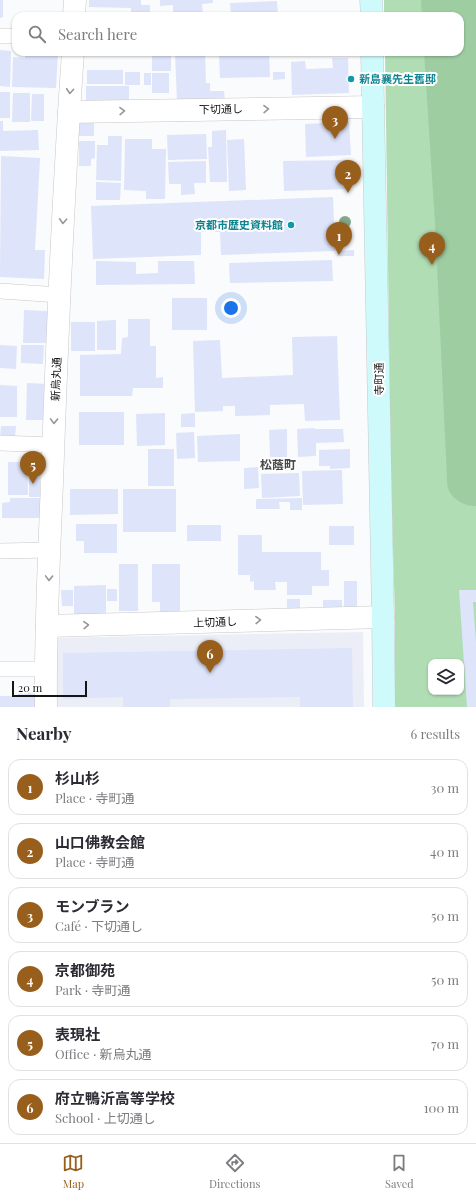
<!DOCTYPE html>
<meta charset="utf-8">
<style>
body{margin:0;font-family:"Playfair Display","Noto Sans JP",serif;background:#f7f7f7;color:#2b2b33}
.controls{position:absolute;right:12px;bottom:12px;display:grid;overflow:hidden;border-radius:8px;box-shadow:0 1px 3px #0004}
.controls button{width:36px;height:36px;display:grid;place-items:center;padding:0;border:0;border-bottom:1px solid #e1e1e2;background:#fff;color:#2b2b33;font:20px sans-serif}
.scale{position:absolute;left:12px;bottom:10px;width:75px;box-sizing:border-box;padding-left:4px;border:2px solid #151515;border-top:0;font-size:11px;line-height:14px;white-space:nowrap;color:#151515;-webkit-text-stroke:3px #fff;paint-order:stroke}
.you{position:absolute;left:231px;top:308px;width:14px;height:14px;margin:-10px;border:3px solid #fff;border-radius:50%;background:#1a73e8;box-shadow:0 0 0 6px #1a73e833}
.badge{display:grid;place-items:center;width:26px;height:26px;border-radius:50%;background:#985f1c;color:#fff;font-size:13px;font-weight:700}
.pin{position:absolute;translate:-50% -33px;filter:drop-shadow(0 1px 2px #0008)}
.pin::after{content:'';position:absolute;top:21px;width:14px;height:12px;background:inherit;clip-path:polygon(0 0,100% 0,50% 100%)}
.list{margin:0;padding:0;list-style:none}
h2{display:flex;justify-content:space-between;align-items:center;height:52px;margin:0;padding:0 16px;font-size:17px}
h2 small{font-size:13px;font-weight:400;color:#7c7c81}
.list li{display:grid;grid-template-columns:26px 1fr auto;gap:12px;align-items:center;box-sizing:border-box;height:56px;margin:0 8px 8px;padding:0 8px;border:1px solid #e1e1e2;border-radius:12px}
.list b{display:block;font-size:15px;white-space:nowrap}
.list p{margin:0;font-size:13px;white-space:nowrap;color:#7c7c81}
.list em{font-size:13px;font-style:normal;color:#7c7c81}
.icon{flex:none;width:22px;height:22px;fill:none;stroke:currentColor;stroke-width:2;stroke-linecap:round;stroke-linejoin:round}
.map{position:relative;flex:none;width:476px;height:707px;overflow:hidden}
.search{position:absolute;background:#fff;box-shadow:0 1px 3px #0004;left:12px;right:12px;top:12px;height:44px;display:flex;align-items:center;gap:10px;box-sizing:border-box;padding:0 14px;border-radius:12px;color:#7c7c81;font-size:15px}
.sheet{height:436px;background:#fff}
nav{display:flex;justify-content:space-around;align-items:center;box-sizing:border-box;height:56px;border-top:1px solid #e1e1e2;background:#fff;font-size:11px;color:#7c7c81}
nav a{display:grid;justify-items:center;gap:2px}
nav .on{color:#985f1c}
.map>svg:first-child{display:block}
.built{fill:#eceef7}
.green{fill:#b0ddb4;fill-rule:evenodd}
.forest{fill:#9ecda2}
.building{fill:#dee4fa}
.lines{fill:none;stroke-linecap:round;stroke-linejoin:round}
.lane-casing{stroke:#c8c8ca;stroke-width:16}
.street-casing{stroke:#c8c8ca;stroke-width:23}
.secondary-casing{stroke:#c8c8ca;stroke-width:23}
.lane{stroke:#fff;stroke-width:15}
.street{stroke:#fff;stroke-width:22}
.secondary{stroke:#cffafb;stroke-width:22}
.tree{fill:#83a88b}
.oneway{stroke:#969696}
.culture-dot{fill:#0f9aa8;stroke:#fff;stroke-width:1.5}
.labels{text-anchor:middle;stroke-width:4;stroke-linejoin:round;paint-order:stroke}
.culture-label{font-size:11px;font-weight:bold;fill:#0d838f;stroke:#fff;text-anchor:start}
.street-label{font-size:11px;fill:#151515;stroke:#fff}
.neighbourhood-label{font-size:12px;font-weight:bold;fill:#48494a;stroke:#fff}
</style>
<div class="map">
<svg width="476" height="707" viewBox="0 0 476 707">
<rect width="100%" height="100%" fill="#fafbfc"/>
<polygon class="built" points="363,632 364,707 56,707 54,638"/>
<path class="green" d="M 384,0 L 476,0 L 476,707 L 395,707 L 395,618 L 391,477 L 385,52 L 460,52 L 460,16 L 384,16 ZM 431,662 L 461,662 L 461,692 L 431,692 Z"/>
<path class="forest" d="M 421,0 L 476,0 L 476,506 C 466,507 454,500 449,491 C 447,487 447,482 447,478 L 435,223 L 424,52 L 460,52 L 460,16 L 422,16 Z"/>
<g class="building">
<polygon points="0,0 3,0 3,17 0,18"/>
<polygon points="89,0 141,0 141,5 150,5 150,16 131,16 131,8 89,7"/>
<polygon points="160,0 213,0 213,3 202,4 203,16 173,16 173,5 160,6"/>
<polygon points="277,1 278,16 231,16 230,3"/>
<polygon points="0,50 11,51 10,87 0,86"/>
<polygon points="25,52 58,52 56,88 12,87 13,57 25,58"/>
<polygon points="146,52 171,52 171,71 152,71 152,55 146,54"/>
<polygon points="175,52 205,52 206,83 210,83 210,91 224,91 225,100 177,102"/>
<polygon points="232,52 269,52 270,77 220,78 219,54 232,54"/>
<polygon points="332,58 348,58 349,93 292,95 291,62 305,61 306,69 333,68"/>
<rect x="87" y="70" width="36" height="14"/>
<rect x="125" y="72" width="15" height="13"/>
<polygon points="273,72 285,72 285,79 273,80"/>
<rect x="144" y="73" width="7" height="12"/>
<rect x="152" y="73" width="17" height="20"/>
<rect x="86" y="86" width="43" height="16"/>
<rect x="0" y="92" width="10" height="26"/>
<polygon points="13,93 30,93 30,122 12,122"/>
<polygon points="32,94 44,94 44,121 31,121"/>
<polygon points="0,121 3,121 3,131 38,130 39,150 0,151"/>
<polygon points="78,122 94,123 94,136 78,136"/>
<polygon points="349,122 351,155 306,157 305,124"/>
<polygon points="226,130 227,182 210,182 208,147 212,147 212,131"/>
<polygon points="206,134 207,159 168,160 167,135"/>
<polygon points="108,136 122,136 121,181 96,180 97,145 108,145"/>
<polygon points="125,139 152,139 152,149 166,149 165,199 146,199 146,191 124,190"/>
<polygon points="244,139 246,190 229,191 227,140"/>
<polygon points="79,141 95,141 95,158 91,159 91,166 79,166"/>
<polygon points="1,156 40,158 35,250 45,250 44,279 0,277"/>
<polygon points="349,160 349,189 284,191 283,161"/>
<polygon points="206,161 206,183 194,183 195,194 181,195 181,184 169,184 168,162"/>
<polygon points="96,182 121,183 120,200 96,200"/>
<polygon points="333,197 335,251 221,255 220,232 201,232 201,255 93,259 91,206"/>
<polygon points="354,250 354,256 337,256 337,251"/>
<polygon points="332,260 333,281 230,283 229,263"/>
<polygon points="96,261 136,262 136,274 158,273 158,261 194,261 195,284 96,285"/>
<rect x="172" y="298" width="35" height="32"/>
<polygon points="24,310 48,311 47,343 23,343"/>
<polygon points="128,319 150,319 150,346 156,346 156,378 163,377 163,388 133,388 132,396 80,396 80,355 121,354 122,338 128,337"/>
<polygon points="116,320 116,350 97,350 97,321"/>
<rect x="71" y="322" width="24" height="29"/>
<polygon points="337,336 340,420 305,421 304,404 270,405 270,415 235,416 235,406 223,406 223,411 195,412 193,341 220,340 222,378 293,375 292,337"/>
<polygon points="0,345 17,346 16,369 0,368"/>
<polygon points="21,345 44,345 43,364 21,363"/>
<polygon points="27,383 48,384 47,420 26,420"/>
<polygon points="0,385 17,386 17,417 0,417"/>
<rect x="79" y="412" width="45" height="33"/>
<polygon points="165,413 165,445 137,446 136,414"/>
<polygon points="195,413 195,427 181,427 181,414"/>
<polygon points="1,426 16,426 15,437 0,437"/>
<polygon points="315,428 315,429 343,429 344,442 316,443 316,456 298,457 297,429"/>
<polygon points="287,429 287,457 270,457 269,430"/>
<polygon points="194,432 195,458 177,459 176,433"/>
<polygon points="240,434 240,461 198,462 197,436"/>
<rect x="148" y="449" width="26" height="37"/>
<polygon points="350,449 350,468 330,469 330,466 319,466 319,450"/>
<polygon points="8,462 27,462 28,495 8,495"/>
<rect x="29" y="465" width="11" height="32"/>
<polygon points="258,467 259,488 244,489 244,468"/>
<polygon points="342,470 343,504 303,505 302,471"/>
<polygon points="299,473 300,496 262,498 261,474"/>
<polygon points="70,489 118,489 118,514 70,515"/>
<rect x="123" y="489" width="53" height="43"/>
<polygon points="10,498 42,498 42,518 2,518 2,503 10,502"/>
<polygon points="302,498 302,510 290,510 290,502 279,502 280,509 256,509 256,499"/>
<polygon points="76,524 117,524 117,553 84,553 84,541 76,541"/>
<rect x="187" y="525" width="34" height="16"/>
<rect x="329" y="526" width="25" height="19"/>
<polygon points="238,535 262,535 262,552 321,552 321,570 329,570 329,586 312,586 312,595 287,595 287,582 275,582 276,590 254,590 254,581 250,582 250,575 238,575"/>
<rect x="119" y="564" width="19" height="47"/>
<polygon points="152,564 180,564 180,614 160,615 160,602 152,602"/>
<rect x="344" y="581" width="13" height="27"/>
<polygon points="106,585 106,616 74,616 74,586"/>
<rect x="107" y="589" width="10" height="12"/>
<polygon points="61,590 73,590 73,606 62,606"/>
<polygon points="459,590 476,590 476,602 473,602 476,642 476,707 467,707"/>
<rect x="287" y="599" width="13" height="10"/>
<rect x="323" y="600" width="19" height="8"/>
<polygon points="352,648 353,707 300,707 300,697 170,699 170,707 123,707 123,697 63,699 63,653"/>
<polygon points="38,692 38,707 0,707 0,696 18,696 18,693"/>
</g>
<g class="lines">
<defs>
<g id="lane">
<polyline points="0,36 16,36"/>
<polyline points="0,291 60,295"/>
<polyline points="0,443 53,445"/>
<polyline points="0,551 50,550"/>
<polyline points="0,669 45,669"/>
</g>
<g id="street">
<polyline points="74,16 75,0"/>
<polyline points="69,112 373,107"/>
<polyline points="47,626 383,617"/>
<path d="M 46,707 C 45,632 49,558 52,483 C 57,339 63,195 73,52"/>
</g>
<g id="secondary">
<polyline points="371,0 372,16"/>
<polyline points="372,52 383,617 384,707"/>
</g>
</defs>
<use href="#lane" class="lane-casing"/>
<use href="#street" class="street-casing"/>
<use href="#secondary" class="secondary-casing"/>
<use href="#lane" class="lane"/>
<use href="#street" class="street"/>
<use href="#secondary" class="secondary"/>
</g>
<circle class="tree" cx="345" cy="222" r="6"/>
<defs><path id="oneway-chevron" d="M-2-3.5L2.5 0L-2 3.5" fill="none" stroke-width="1.6" stroke-linecap="round" stroke-linejoin="round"/></defs>
<g class="oneway">
<use href="#oneway-chevron" transform="translate(70 91) rotate(94)"/>
<use href="#oneway-chevron" transform="translate(266 109) rotate(-1)"/>
<use href="#oneway-chevron" transform="translate(122 111) rotate(-1)"/>
<use href="#oneway-chevron" transform="translate(63 221) rotate(93)"/>
<use href="#oneway-chevron" transform="translate(54 421) rotate(92)"/>
<use href="#oneway-chevron" transform="translate(49 578) rotate(92)"/>
<use href="#oneway-chevron" transform="translate(258 620) rotate(-2)"/>
<use href="#oneway-chevron" transform="translate(86 625) rotate(-2)"/>
</g>
<g class="culture-dot">
<circle cx="351" cy="79" r="4"/>
<circle cx="291" cy="225" r="4"/>
</g>
<g class="labels">
<g class="culture-label">
<text x="359" y="83">新島襄先生舊邸</text>
<text x="283" y="229" text-anchor="end">京都市歴史資料館</text>
</g>
<g class="street-label">
<text transform="translate(221 109) rotate(-1)" y="4">下切通し</text>
<text transform="translate(56 379) rotate(-88)" y="4">新烏丸通</text>
<text transform="translate(379 379) rotate(-91)" y="4">寺町通</text>
<text transform="translate(215 622) rotate(-2)" y="4">上切通し</text>
</g>
<g class="neighbourhood-label">
<text x="278" y="469">松蔭町</text>
</g>
</g>
</svg>
<div class="controls">
<button><svg class="icon" aria-label="layers" viewBox="0 0 24 24"><path d="M12 4l9 5-9 5-9-5zM3 14l9 5 9-5"/></svg></button>
</div>
<div class="scale">20 m</div>
<div class="you"></div>
<div class="pin badge" style="left:339px;top:255px">1</div>
<div class="pin badge" style="left:348px;top:193px">2</div>
<div class="pin badge" style="left:335px;top:139px">3</div>
<div class="pin badge" style="left:432px;top:265px">4</div>
<div class="pin badge" style="left:33px;top:484px">5</div>
<div class="pin badge" style="left:210px;top:673px">6</div>
<div class="search"><svg class="icon" aria-label="search" viewBox="0 0 24 24"><circle cx="10" cy="10" r="6"/><path d="M15 15l6 6"/></svg>Search here</div>
</div>
<section class="sheet">
<h2>Nearby<small>6 results</small></h2>
<ul class="list">
<li><span class="badge">1</span><div><b>杉山杉</b><p>Place · 寺町通</p></div><em>30 m</em></li>
<li><span class="badge">2</span><div><b>山口佛教会館</b><p>Place · 寺町通</p></div><em>40 m</em></li>
<li><span class="badge">3</span><div><b>モンブラン</b><p>Café · 下切通し</p></div><em>50 m</em></li>
<li><span class="badge">4</span><div><b>京都御苑</b><p>Park · 寺町通</p></div><em>50 m</em></li>
<li><span class="badge">5</span><div><b>表現社</b><p>Office · 新烏丸通</p></div><em>70 m</em></li>
<li><span class="badge">6</span><div><b>府立鴨沂高等学校</b><p>School · 上切通し</p></div><em>100 m</em></li>
</ul>
</section>
<nav>
<a class="on"><svg class="icon" aria-label="map" viewBox="0 0 24 24"><path d="M3 6l6-2 6 2 6-2v14l-6 2-6-2-6 2zM9 4v14M15 6v14"/></svg>Map</a>
<a><svg class="icon" aria-label="directions" viewBox="0 0 24 24"><path d="M12 3l9 9-9 9-9-9zM9 14v-3h6M13 9l2 2-2 2"/></svg>Directions</a>
<a><svg class="icon" aria-label="saved" viewBox="0 0 24 24"><path d="M7 4h10v16l-5-4-5 4z"/></svg>Saved</a>
</nav>
